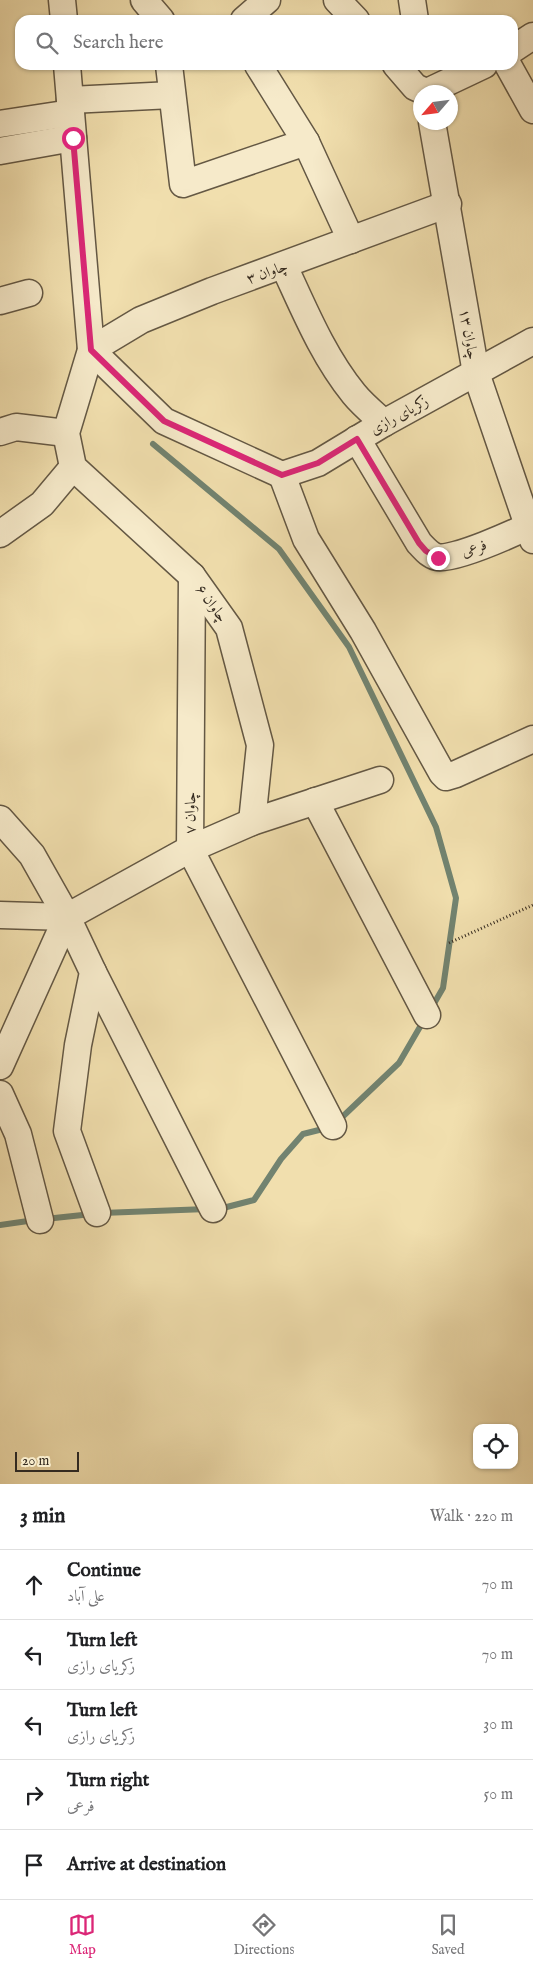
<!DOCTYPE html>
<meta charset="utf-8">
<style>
body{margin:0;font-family:"IM FELL English",Amiri,serif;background:#f2f2f2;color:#202124}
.controls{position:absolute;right:15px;bottom:15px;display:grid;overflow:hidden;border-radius:10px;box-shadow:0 1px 4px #0004}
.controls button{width:45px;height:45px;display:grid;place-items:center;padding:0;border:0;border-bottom:1px solid #e0e0e0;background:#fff;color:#202124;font:25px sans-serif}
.compass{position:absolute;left:413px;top:85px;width:45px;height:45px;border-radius:50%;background:#fff;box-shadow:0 1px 4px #0004;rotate:242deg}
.scale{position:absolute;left:15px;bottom:12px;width:64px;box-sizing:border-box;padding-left:5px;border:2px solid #352b20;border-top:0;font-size:14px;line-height:18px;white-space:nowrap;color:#352b20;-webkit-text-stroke:4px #f6eaca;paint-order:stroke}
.stop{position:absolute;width:15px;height:15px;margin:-11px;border:4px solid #db2777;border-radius:50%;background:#fff}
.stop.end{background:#db2777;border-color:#fff;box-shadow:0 1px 5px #0008}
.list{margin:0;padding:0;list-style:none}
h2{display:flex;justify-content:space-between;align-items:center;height:65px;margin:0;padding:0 20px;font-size:21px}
h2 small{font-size:16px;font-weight:400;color:#757577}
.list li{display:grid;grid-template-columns:32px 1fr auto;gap:15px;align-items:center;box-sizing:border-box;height:70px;padding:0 20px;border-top:1px solid #e0e0e0}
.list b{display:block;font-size:19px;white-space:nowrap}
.list p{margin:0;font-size:16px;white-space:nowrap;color:#757577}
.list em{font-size:16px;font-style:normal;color:#757577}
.icon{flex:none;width:28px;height:28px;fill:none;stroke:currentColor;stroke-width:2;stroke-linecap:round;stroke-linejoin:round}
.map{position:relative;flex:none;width:533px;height:1484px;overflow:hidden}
.search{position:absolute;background:#fff;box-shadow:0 1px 4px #0004;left:15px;right:15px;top:15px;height:55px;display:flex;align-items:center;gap:12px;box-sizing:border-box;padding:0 18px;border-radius:15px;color:#757577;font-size:19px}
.sheet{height:415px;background:#fff}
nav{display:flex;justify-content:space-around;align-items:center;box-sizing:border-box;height:70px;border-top:1px solid #e0e0e0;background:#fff;font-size:14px;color:#757577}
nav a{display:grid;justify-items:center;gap:2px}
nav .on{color:#db2777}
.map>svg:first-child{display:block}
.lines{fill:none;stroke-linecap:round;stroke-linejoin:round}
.stream{stroke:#728370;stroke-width:6}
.minor-casing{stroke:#645844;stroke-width:29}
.path{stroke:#352b20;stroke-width:3;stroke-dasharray:1 2.5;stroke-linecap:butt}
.minor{stroke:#f6eaca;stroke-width:26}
.route{stroke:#db2777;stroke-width:6}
.labels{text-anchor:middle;stroke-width:4;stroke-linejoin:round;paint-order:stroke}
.street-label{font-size:15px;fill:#352b20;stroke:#f6eaca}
</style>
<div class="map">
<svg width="533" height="1484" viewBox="0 0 533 1484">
<rect width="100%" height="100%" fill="#f1dfae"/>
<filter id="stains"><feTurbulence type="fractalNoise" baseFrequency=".004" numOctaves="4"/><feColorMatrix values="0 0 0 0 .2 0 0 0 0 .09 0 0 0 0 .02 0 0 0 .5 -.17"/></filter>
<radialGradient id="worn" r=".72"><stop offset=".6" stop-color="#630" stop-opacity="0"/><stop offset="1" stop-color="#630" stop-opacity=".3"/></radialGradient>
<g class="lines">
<g class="stream">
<polyline points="153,444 279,549 349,647 436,827 456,898 443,988 432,1007"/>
<polyline points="337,1122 399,1063 424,1020"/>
<polyline points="219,1209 254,1200 281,1159 303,1134 327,1128"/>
<polyline points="102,1213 207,1209"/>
<polyline points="45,1219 92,1214"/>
<polyline points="0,1225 35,1220"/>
</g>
<defs>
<g id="minor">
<polyline points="62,0 64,20"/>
<polyline points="144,0 161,20"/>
<polyline points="337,0 356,20"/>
<polyline points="412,0 415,20"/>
<polyline points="244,20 267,0"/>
<polyline points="513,49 533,36"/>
<polyline points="67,65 91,350 66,433 73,467 192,576 229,628 260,745 252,822"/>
<polyline points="169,65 183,184 306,142 258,65"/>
<polyline points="396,65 415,87 426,92"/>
<polyline points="508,65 533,110"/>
<polyline points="427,92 484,65"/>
<polyline points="70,100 172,95"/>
<polyline points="432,122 476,373 533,540"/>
<polyline points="0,124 71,113"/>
<polyline points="306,142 351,240"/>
<polyline points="0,151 73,138"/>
<path d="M 284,266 C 304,309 323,356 354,394 C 362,404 374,414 384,423"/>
<polyline points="0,301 29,293"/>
<polyline points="91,350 164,421 282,475 318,463 384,423 533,341"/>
<polyline points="91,350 141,320 212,291 448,204"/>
<polyline points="0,432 16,427 66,433"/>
<path d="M 357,439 L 419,543 C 424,548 429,555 437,557 C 453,561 516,532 533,524"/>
<polyline points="282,475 306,539 363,631 442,773 446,777 456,774 533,739"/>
<polyline points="0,534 42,504 73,467"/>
<polyline points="315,801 427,1015"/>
<polyline points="0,819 32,855 67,917 190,849 192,576"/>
<polyline points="0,915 67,917"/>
<polyline points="67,917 93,972 78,1045 67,1131 97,1213"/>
<polyline points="93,972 213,1209"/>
<polyline points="0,1066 67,917"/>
<polyline points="0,1094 18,1134 40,1220"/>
<polyline points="333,1126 190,849 252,822 380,780"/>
</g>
</defs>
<use href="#minor" class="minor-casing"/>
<polyline class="path" points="449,943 533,905"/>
<use href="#minor" class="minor"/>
</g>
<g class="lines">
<polyline class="route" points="73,138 91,350 164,421 282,475 318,463 357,439 419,543 426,551 438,558"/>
</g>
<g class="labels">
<g class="street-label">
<text transform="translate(267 272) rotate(-19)" y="5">چاوان ۳</text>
<text transform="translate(469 334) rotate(80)" y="5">چاوان ۱۳</text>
<text transform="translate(399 415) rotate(-29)" y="5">زکریای رازی</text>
<text transform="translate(474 548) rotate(-19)" y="5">فرعی</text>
<text transform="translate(212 603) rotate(54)" y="5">چاوان ۶</text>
<text transform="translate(190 813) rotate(-89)" y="5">چاوان ۷</text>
</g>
</g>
<rect width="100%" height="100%" filter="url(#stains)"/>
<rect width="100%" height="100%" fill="url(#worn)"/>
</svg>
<div class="controls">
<button><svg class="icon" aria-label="locate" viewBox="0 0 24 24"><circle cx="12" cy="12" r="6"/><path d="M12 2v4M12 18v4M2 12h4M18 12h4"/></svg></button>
</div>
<svg class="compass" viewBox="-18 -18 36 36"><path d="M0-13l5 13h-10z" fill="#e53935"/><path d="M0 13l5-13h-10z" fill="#757577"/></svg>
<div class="scale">20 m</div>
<div class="stop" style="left:73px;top:138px"></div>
<div class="stop end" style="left:438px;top:558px"></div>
<div class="search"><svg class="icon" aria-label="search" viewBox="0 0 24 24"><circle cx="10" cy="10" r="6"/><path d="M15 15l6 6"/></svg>Search here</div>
</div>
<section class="sheet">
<h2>3 min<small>Walk · 220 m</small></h2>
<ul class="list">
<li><svg class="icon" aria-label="ahead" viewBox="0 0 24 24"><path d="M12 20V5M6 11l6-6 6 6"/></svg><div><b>Continue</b><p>علی آباد</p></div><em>70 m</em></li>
<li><svg class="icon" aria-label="left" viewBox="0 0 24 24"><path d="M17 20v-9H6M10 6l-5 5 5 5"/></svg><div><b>Turn left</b><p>زکریای رازی</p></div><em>70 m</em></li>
<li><svg class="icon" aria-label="left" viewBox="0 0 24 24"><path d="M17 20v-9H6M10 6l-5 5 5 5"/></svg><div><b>Turn left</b><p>زکریای رازی</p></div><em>30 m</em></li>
<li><svg class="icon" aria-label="right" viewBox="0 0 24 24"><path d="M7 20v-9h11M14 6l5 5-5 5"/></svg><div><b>Turn right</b><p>فرعی</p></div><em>50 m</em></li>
<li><svg class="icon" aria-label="arrive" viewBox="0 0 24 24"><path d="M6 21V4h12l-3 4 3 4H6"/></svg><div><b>Arrive at destination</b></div></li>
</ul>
</section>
<nav>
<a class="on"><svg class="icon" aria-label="map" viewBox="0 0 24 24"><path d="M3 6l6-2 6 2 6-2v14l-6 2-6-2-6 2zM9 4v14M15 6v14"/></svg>Map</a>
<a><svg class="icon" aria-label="directions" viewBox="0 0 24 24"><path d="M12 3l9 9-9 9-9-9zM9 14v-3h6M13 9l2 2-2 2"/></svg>Directions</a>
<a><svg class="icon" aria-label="saved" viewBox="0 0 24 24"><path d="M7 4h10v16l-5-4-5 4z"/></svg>Saved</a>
</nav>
